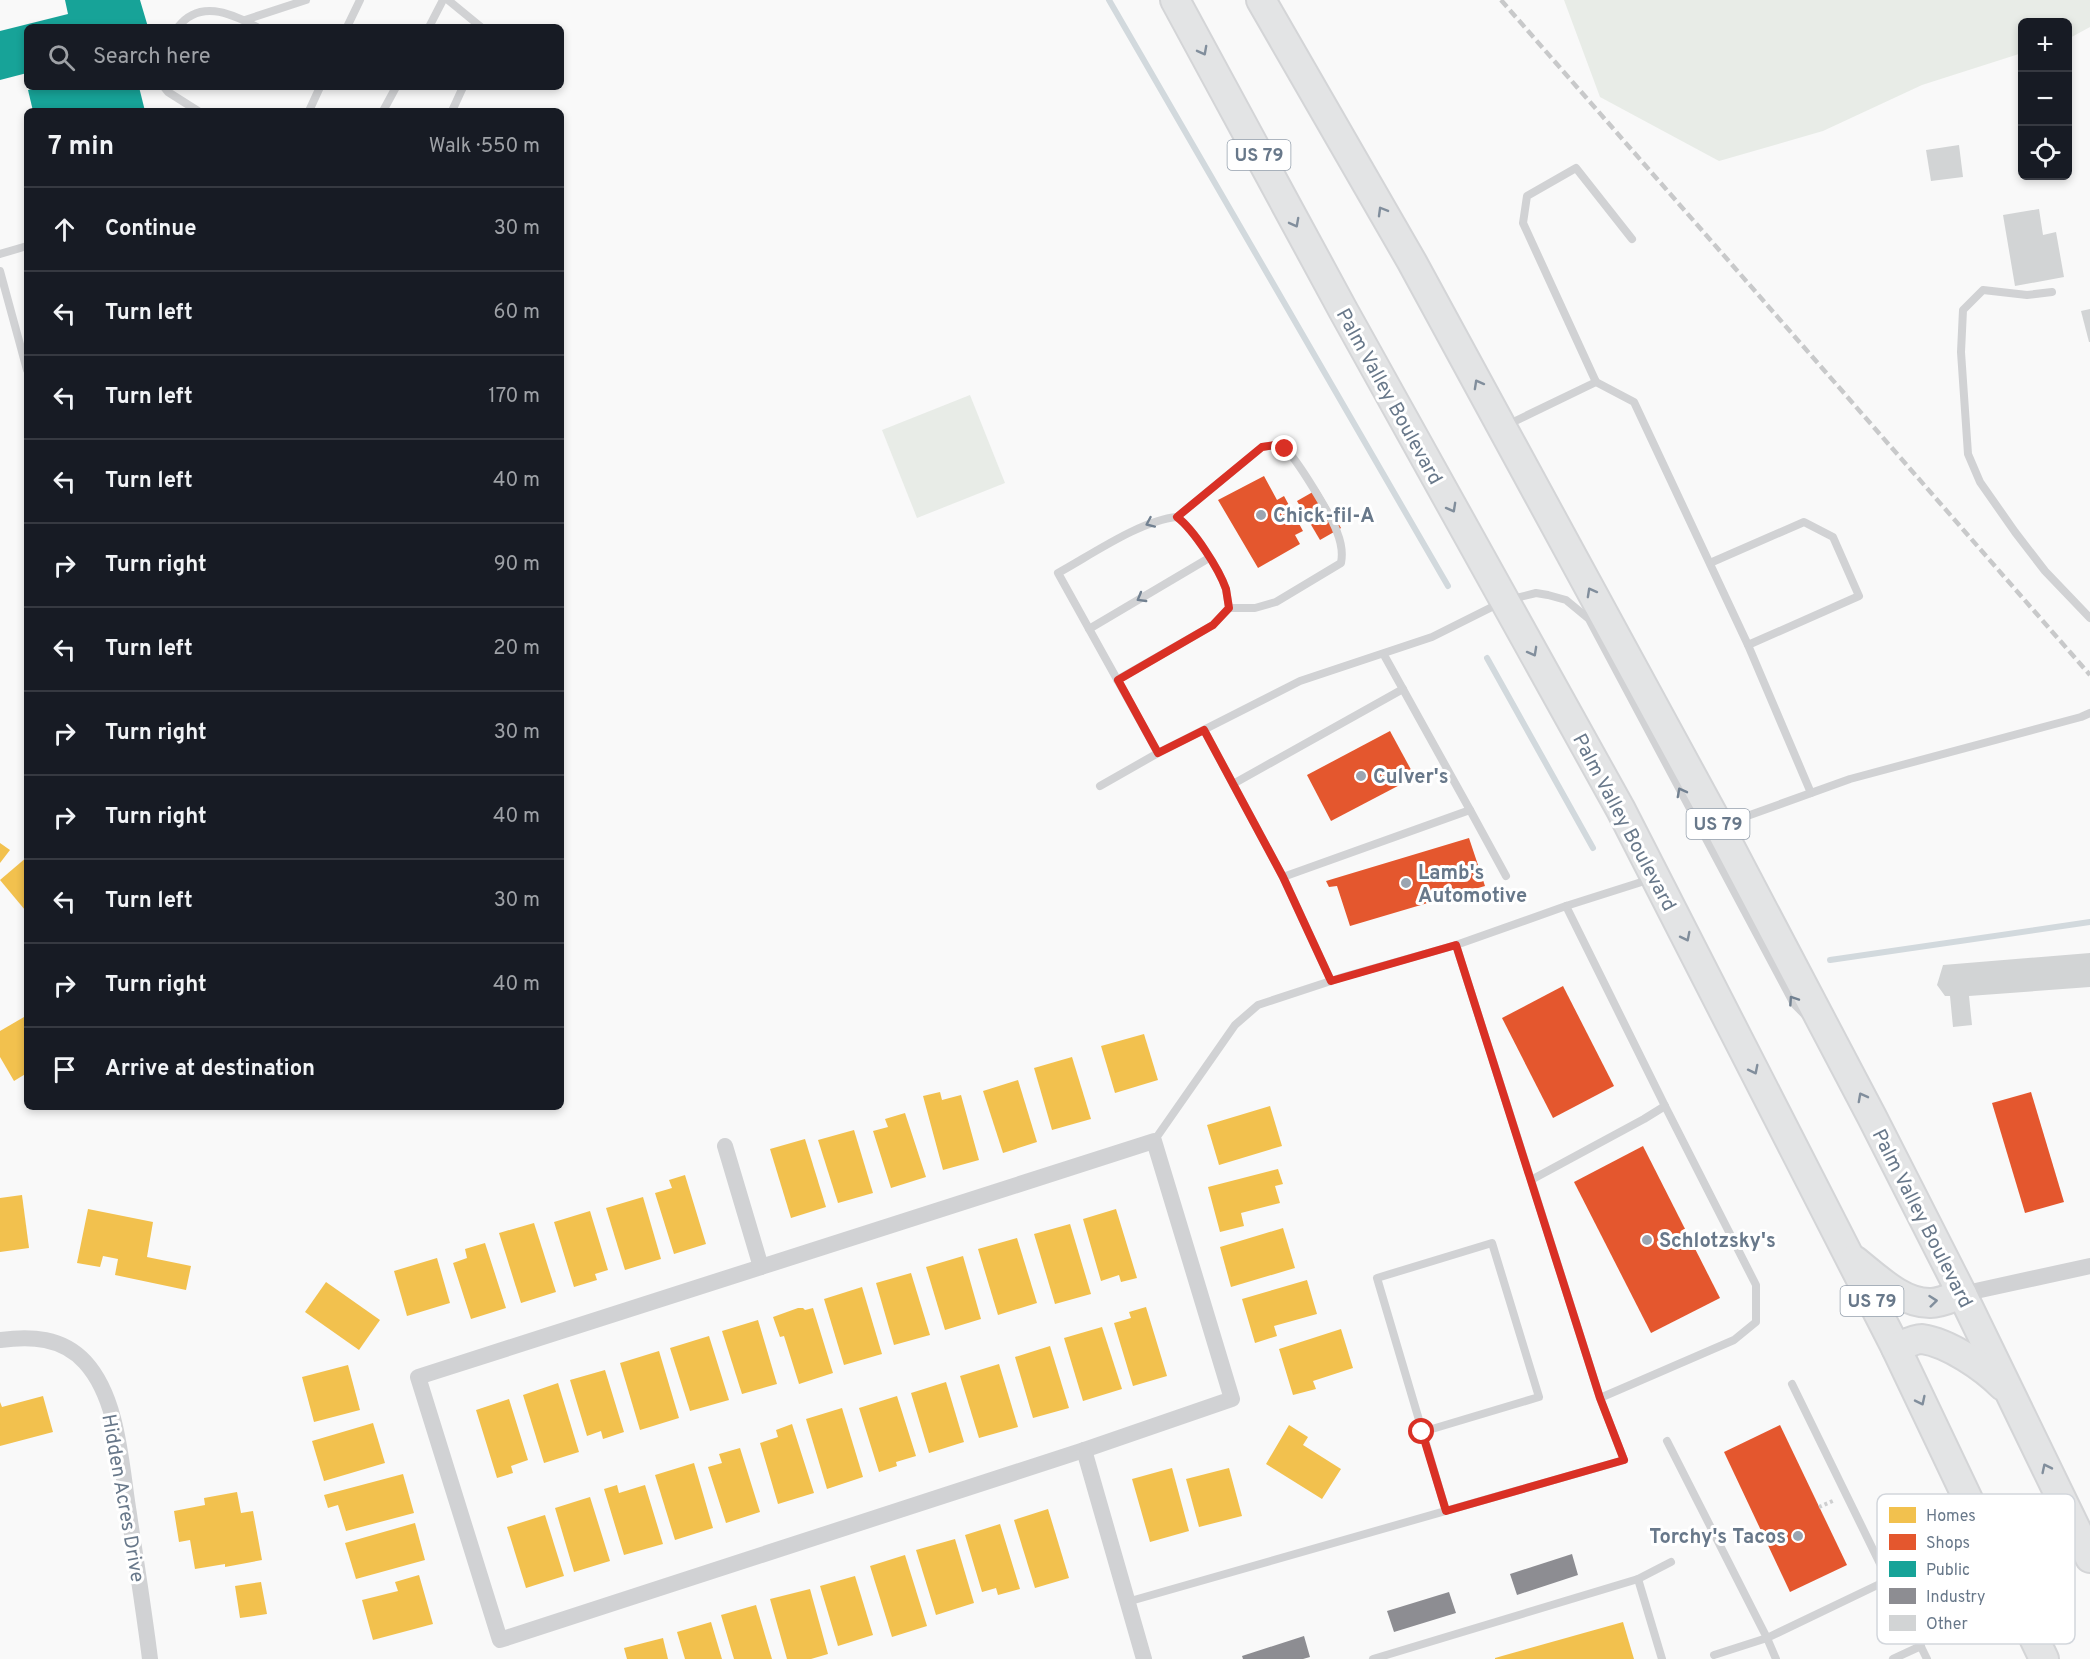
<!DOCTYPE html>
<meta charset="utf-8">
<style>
body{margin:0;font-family:Overpass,sans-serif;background:#20242c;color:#f1f3f6}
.controls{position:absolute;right:18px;top:18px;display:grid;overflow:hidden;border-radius:9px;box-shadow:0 3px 9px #0003}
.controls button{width:54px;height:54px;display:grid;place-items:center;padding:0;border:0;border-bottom:2px solid #363941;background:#171b24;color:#f1f3f6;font:30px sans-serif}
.stop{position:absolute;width:18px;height:18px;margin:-14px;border:4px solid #d93025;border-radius:50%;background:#fff}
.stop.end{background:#d93025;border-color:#fff;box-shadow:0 2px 6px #0008}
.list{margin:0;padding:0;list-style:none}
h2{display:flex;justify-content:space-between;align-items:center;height:78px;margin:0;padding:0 24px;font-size:26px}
h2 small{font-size:20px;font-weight:400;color:#9ea1a6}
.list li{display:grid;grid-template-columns:39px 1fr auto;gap:18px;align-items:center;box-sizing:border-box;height:84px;padding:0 24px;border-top:2px solid #363941}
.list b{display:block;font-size:22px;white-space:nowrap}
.list em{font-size:20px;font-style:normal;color:#9ea1a6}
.icon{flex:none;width:33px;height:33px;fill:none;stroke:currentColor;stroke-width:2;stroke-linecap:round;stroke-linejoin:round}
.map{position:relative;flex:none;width:2090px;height:1659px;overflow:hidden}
.search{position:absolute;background:#171b24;box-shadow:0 3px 9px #0003;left:24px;top:24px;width:540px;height:66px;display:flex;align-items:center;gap:15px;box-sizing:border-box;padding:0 21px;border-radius:9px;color:#9ea1a6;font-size:22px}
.panel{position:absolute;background:#171b24;box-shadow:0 3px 9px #0003;left:24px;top:108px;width:540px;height:1002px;border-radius:9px}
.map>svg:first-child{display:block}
.green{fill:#e8ece7}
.homes{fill:#f2c14e}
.shops{fill:#e4572e}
.public{fill:#17a398}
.industry{fill:#8d8d92}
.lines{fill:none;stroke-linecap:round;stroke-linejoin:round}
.stream{stroke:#d2d9dd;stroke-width:6}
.building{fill:#d2d4d5}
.trunk-casing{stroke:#d4d5d7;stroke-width:32}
.path{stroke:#cecfd0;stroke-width:4;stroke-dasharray:3 3;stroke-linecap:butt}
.service{stroke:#d1d2d4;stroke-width:8}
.minor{stroke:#d1d2d4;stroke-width:16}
.trunk{stroke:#e3e4e5;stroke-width:28}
.rail{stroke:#c8c9ca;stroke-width:4.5;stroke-dasharray:9 4.5;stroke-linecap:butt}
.oneway{stroke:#818e9c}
.oneway2{stroke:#728191}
.route{stroke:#d93025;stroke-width:8}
.poi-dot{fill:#9ba5b1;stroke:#fff;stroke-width:2}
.labels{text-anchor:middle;stroke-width:6;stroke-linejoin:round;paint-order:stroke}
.shield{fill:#fff;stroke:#95a0ad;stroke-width:1.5}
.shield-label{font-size:18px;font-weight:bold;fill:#68788a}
.street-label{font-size:20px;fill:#68788a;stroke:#fff}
.poi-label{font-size:20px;font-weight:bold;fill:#68788a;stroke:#fff;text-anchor:start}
.key{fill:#fff;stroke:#d2d6dc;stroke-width:1.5}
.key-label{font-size:16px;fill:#68788a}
</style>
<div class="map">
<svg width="2090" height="1659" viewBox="0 0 2090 1659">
<rect width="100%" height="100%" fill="#f9f9f9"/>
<g class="green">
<polygon points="1564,0 2090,0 2090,27 2068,39 2068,22 2022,22 2022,53 1922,85 1823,131 1719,161 1600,97"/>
<polygon points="970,395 1005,483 917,518 882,430"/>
</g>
<g class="homes">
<polygon points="0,843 10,850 0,863"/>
<polygon points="27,857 27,909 25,910 0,880"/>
<polygon points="24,1017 27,1023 27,1073 14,1081 0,1057 0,1031"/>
<polygon points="1144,1034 1158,1080 1115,1093 1101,1046"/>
<polygon points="1072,1057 1091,1119 1052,1130 1034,1068"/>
<polygon points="1018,1080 1037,1142 1003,1153 983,1091"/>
<polygon points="940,1092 942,1100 961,1095 979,1160 943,1170 923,1096"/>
<polygon points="1270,1106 1282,1146 1219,1165 1207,1125"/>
<polygon points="905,1113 926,1177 891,1188 873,1131 888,1127 885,1119"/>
<polygon points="854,1130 873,1193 838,1203 818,1140"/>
<polygon points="805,1139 826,1207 791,1218 770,1149"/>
<polygon points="1278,1169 1283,1184 1275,1186 1280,1203 1241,1213 1244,1226 1220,1232 1208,1187"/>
<polygon points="685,1175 706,1244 674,1254 655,1193 672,1188 669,1180"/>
<polygon points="22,1195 29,1248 0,1252 0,1198"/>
<polygon points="643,1197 661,1259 625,1270 606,1208"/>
<polygon points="88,1209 153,1222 147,1257 191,1266 186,1290 115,1275 118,1259 103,1256 100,1267 77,1263"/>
<polygon points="1116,1209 1137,1278 1121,1282 1119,1275 1101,1281 1083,1219"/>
<polygon points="590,1211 608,1270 595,1274 597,1280 574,1287 554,1222"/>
<polygon points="534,1223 556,1292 521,1303 499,1233"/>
<polygon points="1070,1224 1091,1294 1055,1304 1034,1234"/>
<polygon points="1283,1228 1295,1268 1231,1287 1220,1247"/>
<polygon points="1017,1238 1037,1303 998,1315 978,1249"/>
<polygon points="485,1243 506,1308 471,1319 453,1263 467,1258 465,1249"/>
<polygon points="963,1256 981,1319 945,1330 926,1267"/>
<polygon points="437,1258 450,1303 407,1316 394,1271"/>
<polygon points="911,1273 930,1335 894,1345 876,1283"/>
<polygon points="1307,1280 1317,1314 1274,1326 1277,1336 1255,1343 1242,1299"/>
<polygon points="326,1282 380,1320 359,1350 305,1312"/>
<polygon points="862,1287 882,1354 844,1365 824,1299"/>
<polygon points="1146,1307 1167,1376 1133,1386 1114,1323 1131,1318 1129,1312"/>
<polygon points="798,1308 803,1308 805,1310 813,1308 833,1373 799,1384 784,1336 780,1337 773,1317"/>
<polygon points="758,1320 777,1384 742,1394 722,1331"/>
<polygon points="1102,1327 1122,1389 1083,1401 1064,1338"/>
<polygon points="1341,1329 1353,1368 1313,1381 1316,1389 1293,1395 1279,1349"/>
<polygon points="709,1336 729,1400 690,1411 670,1348"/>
<polygon points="1050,1346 1069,1408 1033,1418 1015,1357"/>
<polygon points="659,1351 679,1418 640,1430 620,1363"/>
<polygon points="999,1364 1018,1427 979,1438 960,1376"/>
<polygon points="348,1365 360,1410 314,1422 302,1377"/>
<polygon points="605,1370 624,1432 603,1439 601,1431 587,1436 570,1380"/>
<polygon points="946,1382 964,1442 929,1453 911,1393"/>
<polygon points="558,1383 579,1452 544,1463 523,1395"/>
<polygon points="43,1396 53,1432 0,1446 0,1402 2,1407"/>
<polygon points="897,1396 916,1456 896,1462 897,1466 879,1472 859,1408"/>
<polygon points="509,1399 528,1460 511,1466 513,1473 497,1478 476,1410"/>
<polygon points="842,1408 863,1477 827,1489 806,1419"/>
<polygon points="373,1423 385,1463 324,1481 312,1441"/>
<polygon points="792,1424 814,1493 778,1504 760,1443 778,1437 776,1430"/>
<polygon points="1289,1425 1308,1437 1303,1445 1341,1469 1322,1499 1266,1464"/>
<polygon points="740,1448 760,1512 726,1523 708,1467 722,1463 719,1454"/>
<polygon points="694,1463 713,1528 675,1540 655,1475"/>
<polygon points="1172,1468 1189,1531 1150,1542 1132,1479"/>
<polygon points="1229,1468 1242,1516 1199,1527 1186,1479"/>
<polygon points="403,1474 414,1513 346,1531 338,1505 328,1508 324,1495"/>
<polygon points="617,1485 619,1493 645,1485 663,1544 624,1555 604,1489"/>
<polygon points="237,1492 241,1513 253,1511 262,1560 225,1567 225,1564 195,1569 190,1540 179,1542 174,1511 205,1505 204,1498"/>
<polygon points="590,1497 610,1561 574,1572 555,1508"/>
<polygon points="1048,1509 1069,1578 1035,1588 1014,1520"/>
<polygon points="545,1515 564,1576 526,1588 507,1527"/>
<polygon points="415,1523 425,1560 356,1579 345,1543"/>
<polygon points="1000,1524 1020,1589 998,1595 996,1588 982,1592 965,1535"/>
<polygon points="955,1539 974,1603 936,1615 916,1550"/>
<polygon points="905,1555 927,1626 892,1637 870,1566"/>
<polygon points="419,1575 433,1624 373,1640 362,1600 398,1591 395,1582"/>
<polygon points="855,1576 873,1635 838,1646 820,1586"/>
<polygon points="261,1582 267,1614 240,1618 235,1586"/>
<polygon points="810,1589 828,1654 811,1659 787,1659 770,1599"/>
<polygon points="756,1605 772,1659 734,1659 721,1615"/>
<polygon points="711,1622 722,1659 685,1659 677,1632"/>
<polygon points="1623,1622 1634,1659 1495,1659 1495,1658"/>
<polygon points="663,1638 668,1659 627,1659 624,1648"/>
</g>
<g class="shops">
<polygon points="1264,476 1277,500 1284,496 1303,531 1295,535 1300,544 1258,568 1218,500"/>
<polygon points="1318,489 1341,528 1320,540 1297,501"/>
<polygon points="1390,731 1415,777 1331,821 1307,775"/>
<polygon points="1469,838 1485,886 1350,926 1337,886 1329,887 1326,881"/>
<polygon points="1563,986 1614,1086 1553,1118 1502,1018"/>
<polygon points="2031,1092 2064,1202 2025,1213 1992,1103"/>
<polygon points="1643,1146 1720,1298 1651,1333 1574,1182"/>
<polygon points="1780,1425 1847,1565 1790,1592 1724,1452"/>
</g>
<g class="public">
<polygon points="65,0 140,0 148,27 27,27 27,73 0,80 0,31 68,14"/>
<polygon points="42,87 139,87 145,111 33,111 28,90"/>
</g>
<g class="industry">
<polygon points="1572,1554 1578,1575 1517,1595 1510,1574"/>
<polygon points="1449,1592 1456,1613 1394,1632 1387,1611"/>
<polygon points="1304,1636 1310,1657 1303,1659 1243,1659 1242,1656"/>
</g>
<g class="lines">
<g class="stream">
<polyline points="1109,0 1448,586"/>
<polyline points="1487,658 1593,848"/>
<polyline points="1830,960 2090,922"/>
</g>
</g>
<g class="building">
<polygon points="1959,145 1963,177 1931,181 1926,150"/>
<polygon points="2039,209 2043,235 2056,232 2064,277 2015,286 2003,215"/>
<polygon points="2090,309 2090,342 2089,342 2081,311"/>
<polygon points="2090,953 2090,987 1969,996 1972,1025 1953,1027 1950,996 1945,996 1937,985 1943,965"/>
</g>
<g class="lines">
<defs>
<g id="trunk">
<polyline points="1175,0 1343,310 1621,810 1896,1348 2044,1659"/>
<polyline points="1261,0 1412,262 1719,826 1872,1117 1962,1294 2090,1558"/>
<path d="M 1854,1260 C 1876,1277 1902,1304 1931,1303 C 1941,1303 1953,1297 1962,1294"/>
<path d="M 1896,1348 C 1903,1345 1914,1339 1922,1339 C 1949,1343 1984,1367 2003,1386"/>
</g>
</defs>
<use href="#trunk" class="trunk-casing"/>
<polyline class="path" points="1819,1507 1835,1500"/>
<g class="service">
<polyline points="448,0 481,27"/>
<polyline points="245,20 306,0"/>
<path d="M 178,27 C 199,0 229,12 257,27"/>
<polyline points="347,27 360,0"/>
<polyline points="429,27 443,0"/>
<polyline points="164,87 168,92 198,111"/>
<polyline points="309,111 320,87"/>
<polyline points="383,111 396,87"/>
<polyline points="452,111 463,87"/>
<polyline points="1632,239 1576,168 1527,196 1523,223 1596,382 1634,402 1748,645"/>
<polyline points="0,254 27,246"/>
<polyline points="0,271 27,370"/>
<polyline points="2052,292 2027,295 1983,290 1963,310 1961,352 1968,454 1980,482 2015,532 2045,571 2090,618"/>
<polyline points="1505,426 1596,382"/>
<path d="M 1177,517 L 1262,447 C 1270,446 1278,443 1285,449 C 1296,457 1332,517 1337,532 C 1341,542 1343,553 1341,563 L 1276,602 L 1255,608 L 1229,608"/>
<polyline points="1710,563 1804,522 1833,537 1859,596 1748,645 1811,793"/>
<polyline points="1089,629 1209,558"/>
<polyline points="1384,655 1470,810"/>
<path d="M 1117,680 L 1213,625 L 1229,608 C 1228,602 1227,595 1226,589 C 1219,569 1194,530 1177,517 C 1141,520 1091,555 1058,573 L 1158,753"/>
<polyline points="1204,730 1283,877 1470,810 1506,876"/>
<polyline points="1233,784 1403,689"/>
<polyline points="1100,786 1158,753 1300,681 1432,637 1504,601 1536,593 1548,595 1566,600 1589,619 1794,1004 1807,1017"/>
<polyline points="1722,825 1850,779 2081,717 2090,713"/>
<polyline points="1283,877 1331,981"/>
<polyline points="1456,945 1531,1180 1644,1119 1665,1106 1566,906"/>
<polyline points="1154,1141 1235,1025 1258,1005 1343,977 1456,945 1566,906 1651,879"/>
<polyline points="1531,1180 1600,1398 1734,1340 1756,1322 1756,1285 1665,1106"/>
<polyline points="1422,1432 1539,1397 1492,1243 1377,1278 1446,1511"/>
<polyline points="1667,1441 1767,1638 1888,1580 1792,1384"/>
<polyline points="1638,1579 1662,1659"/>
<polyline points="1888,1580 1927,1659"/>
<polyline points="1127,1602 1624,1460 1600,1398"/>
<polyline points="1714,1655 1767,1638 1776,1659"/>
<polyline points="1373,1659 1638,1579 1671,1562"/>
<polyline points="1893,1659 1921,1646"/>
</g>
<g class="minor">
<polygon points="1154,1141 1232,1399 1084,1450 500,1640 418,1377"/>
<polyline points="725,1146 761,1267"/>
<polyline points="1962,1294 2090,1266"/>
<path d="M 0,1340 C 31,1336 62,1337 85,1362 C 119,1399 121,1466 129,1514 C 136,1562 144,1610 150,1659"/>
<polyline points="1084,1450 1144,1659"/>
</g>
<use href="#trunk" class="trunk"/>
<polyline class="rail" points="1501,0 2090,675"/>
</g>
<defs><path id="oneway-chevron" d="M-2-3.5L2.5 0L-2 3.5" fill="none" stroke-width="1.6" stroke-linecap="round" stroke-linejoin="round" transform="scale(1.5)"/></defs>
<g class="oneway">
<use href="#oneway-chevron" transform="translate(1203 51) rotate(62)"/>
<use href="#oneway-chevron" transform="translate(1382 211) rotate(-120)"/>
<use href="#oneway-chevron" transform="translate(1295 223) rotate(62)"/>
<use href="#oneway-chevron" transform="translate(1478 384) rotate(-119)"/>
<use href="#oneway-chevron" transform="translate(1452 508) rotate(61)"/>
<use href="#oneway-chevron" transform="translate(1591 592) rotate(-119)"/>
<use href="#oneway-chevron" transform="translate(1533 652) rotate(61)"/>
<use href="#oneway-chevron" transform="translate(1686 937) rotate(63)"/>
<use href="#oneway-chevron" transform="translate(1754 1070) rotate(63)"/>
<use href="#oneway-chevron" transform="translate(1862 1097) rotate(-118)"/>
<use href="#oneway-chevron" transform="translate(1933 1301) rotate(-6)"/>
<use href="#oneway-chevron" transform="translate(1921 1401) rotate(64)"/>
<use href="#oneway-chevron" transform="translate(2046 1468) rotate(-116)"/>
</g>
<g class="oneway2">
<use href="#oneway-chevron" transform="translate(1150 523) rotate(156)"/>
<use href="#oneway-chevron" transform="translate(1141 598) rotate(150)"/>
<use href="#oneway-chevron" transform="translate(1681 792) rotate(-118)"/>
<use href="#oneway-chevron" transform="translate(1793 1000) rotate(-124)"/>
</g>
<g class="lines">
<path class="route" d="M 1285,449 L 1275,445 L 1262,447 L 1177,517 C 1194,530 1219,569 1226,589 C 1227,595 1228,602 1229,608 L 1213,625 L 1118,680 L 1158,753 L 1204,730 L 1283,877 L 1331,981 L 1456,945 L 1600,1398 L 1624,1460 L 1446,1511 L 1422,1432"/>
</g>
<g class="poi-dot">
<circle cx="1261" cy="515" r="6"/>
<circle cx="1361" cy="776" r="6"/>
<circle cx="1406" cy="883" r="6"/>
<circle cx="1647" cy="1240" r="6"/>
<circle cx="1798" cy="1536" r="6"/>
</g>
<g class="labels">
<g class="shield">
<rect x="1227.5" y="140" width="63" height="30" rx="4.5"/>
<rect x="1686.5" y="809" width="63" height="30" rx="4.5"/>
<rect x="1840.5" y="1286" width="63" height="30" rx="4.5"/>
</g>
<g class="shield-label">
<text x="1259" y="161">US 79</text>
<text x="1718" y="830">US 79</text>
<text x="1872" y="1307">US 79</text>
</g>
<g class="street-label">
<text transform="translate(1390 396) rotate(61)" y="7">Palm Valley Boulevard</text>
<text transform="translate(1625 822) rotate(62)" y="7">Palm Valley Boulevard</text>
<text transform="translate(1923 1218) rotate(63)" y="7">Palm Valley Boulevard</text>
<text transform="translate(124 1498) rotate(80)" y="7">Hidden Acres Drive</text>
</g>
<g class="poi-label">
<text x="1273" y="522">Chick-fil-A</text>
<text x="1373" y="783">Culver's</text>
<text x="1418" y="879">Lamb's<tspan x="1418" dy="23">Automotive</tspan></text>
<text x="1659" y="1247">Schlotzsky's</text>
<text x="1786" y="1543" text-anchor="end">Torchy's Tacos</text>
</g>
</g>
<rect x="1877" y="1494" width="198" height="150" rx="9" class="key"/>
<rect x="1889" y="1507" width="27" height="16" fill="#f2c14e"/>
<rect x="1889" y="1534" width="27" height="16" fill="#e4572e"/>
<rect x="1889" y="1561" width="27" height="16" fill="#17a398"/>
<rect x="1889" y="1588" width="27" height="16" fill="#8d8d92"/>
<rect x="1889" y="1615" width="27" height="16" fill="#d2d4d5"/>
<g class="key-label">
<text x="1926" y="1521">Homes</text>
<text x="1926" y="1548">Shops</text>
<text x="1926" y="1575">Public</text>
<text x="1926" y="1602">Industry</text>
<text x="1926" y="1629">Other</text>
</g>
</svg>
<div class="controls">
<button>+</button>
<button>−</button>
<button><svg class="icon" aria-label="locate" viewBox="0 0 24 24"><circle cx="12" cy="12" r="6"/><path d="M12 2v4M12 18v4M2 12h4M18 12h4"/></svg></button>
</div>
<div class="stop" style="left:1422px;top:1432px"></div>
<div class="stop end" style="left:1285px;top:449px"></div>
<div class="search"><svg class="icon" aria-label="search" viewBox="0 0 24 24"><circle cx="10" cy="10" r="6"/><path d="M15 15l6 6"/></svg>Search here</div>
<section class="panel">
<h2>7 min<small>Walk · 550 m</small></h2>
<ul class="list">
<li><svg class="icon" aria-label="ahead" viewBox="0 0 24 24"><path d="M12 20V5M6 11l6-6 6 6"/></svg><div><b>Continue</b></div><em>30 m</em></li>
<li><svg class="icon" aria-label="left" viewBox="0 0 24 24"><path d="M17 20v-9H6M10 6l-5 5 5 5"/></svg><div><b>Turn left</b></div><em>60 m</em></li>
<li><svg class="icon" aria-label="left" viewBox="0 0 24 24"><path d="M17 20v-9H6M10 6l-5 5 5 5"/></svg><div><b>Turn left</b></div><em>170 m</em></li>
<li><svg class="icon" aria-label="left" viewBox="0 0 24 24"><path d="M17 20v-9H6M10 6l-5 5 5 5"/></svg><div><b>Turn left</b></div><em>40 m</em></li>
<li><svg class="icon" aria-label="right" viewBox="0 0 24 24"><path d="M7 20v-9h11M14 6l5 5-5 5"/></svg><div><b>Turn right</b></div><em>90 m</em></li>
<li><svg class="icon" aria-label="left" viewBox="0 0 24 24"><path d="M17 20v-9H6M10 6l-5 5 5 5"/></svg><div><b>Turn left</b></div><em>20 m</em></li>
<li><svg class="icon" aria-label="right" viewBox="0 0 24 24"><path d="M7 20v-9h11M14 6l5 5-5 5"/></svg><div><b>Turn right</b></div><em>30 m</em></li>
<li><svg class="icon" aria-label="right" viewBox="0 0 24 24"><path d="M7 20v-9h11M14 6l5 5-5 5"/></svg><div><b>Turn right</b></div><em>40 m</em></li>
<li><svg class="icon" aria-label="left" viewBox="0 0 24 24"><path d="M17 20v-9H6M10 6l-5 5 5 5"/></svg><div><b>Turn left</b></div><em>30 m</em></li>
<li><svg class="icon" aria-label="right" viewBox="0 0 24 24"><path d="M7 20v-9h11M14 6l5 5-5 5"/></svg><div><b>Turn right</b></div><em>40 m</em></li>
<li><svg class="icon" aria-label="arrive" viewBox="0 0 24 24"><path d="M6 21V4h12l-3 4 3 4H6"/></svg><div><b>Arrive at destination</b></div></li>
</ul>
</section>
</div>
